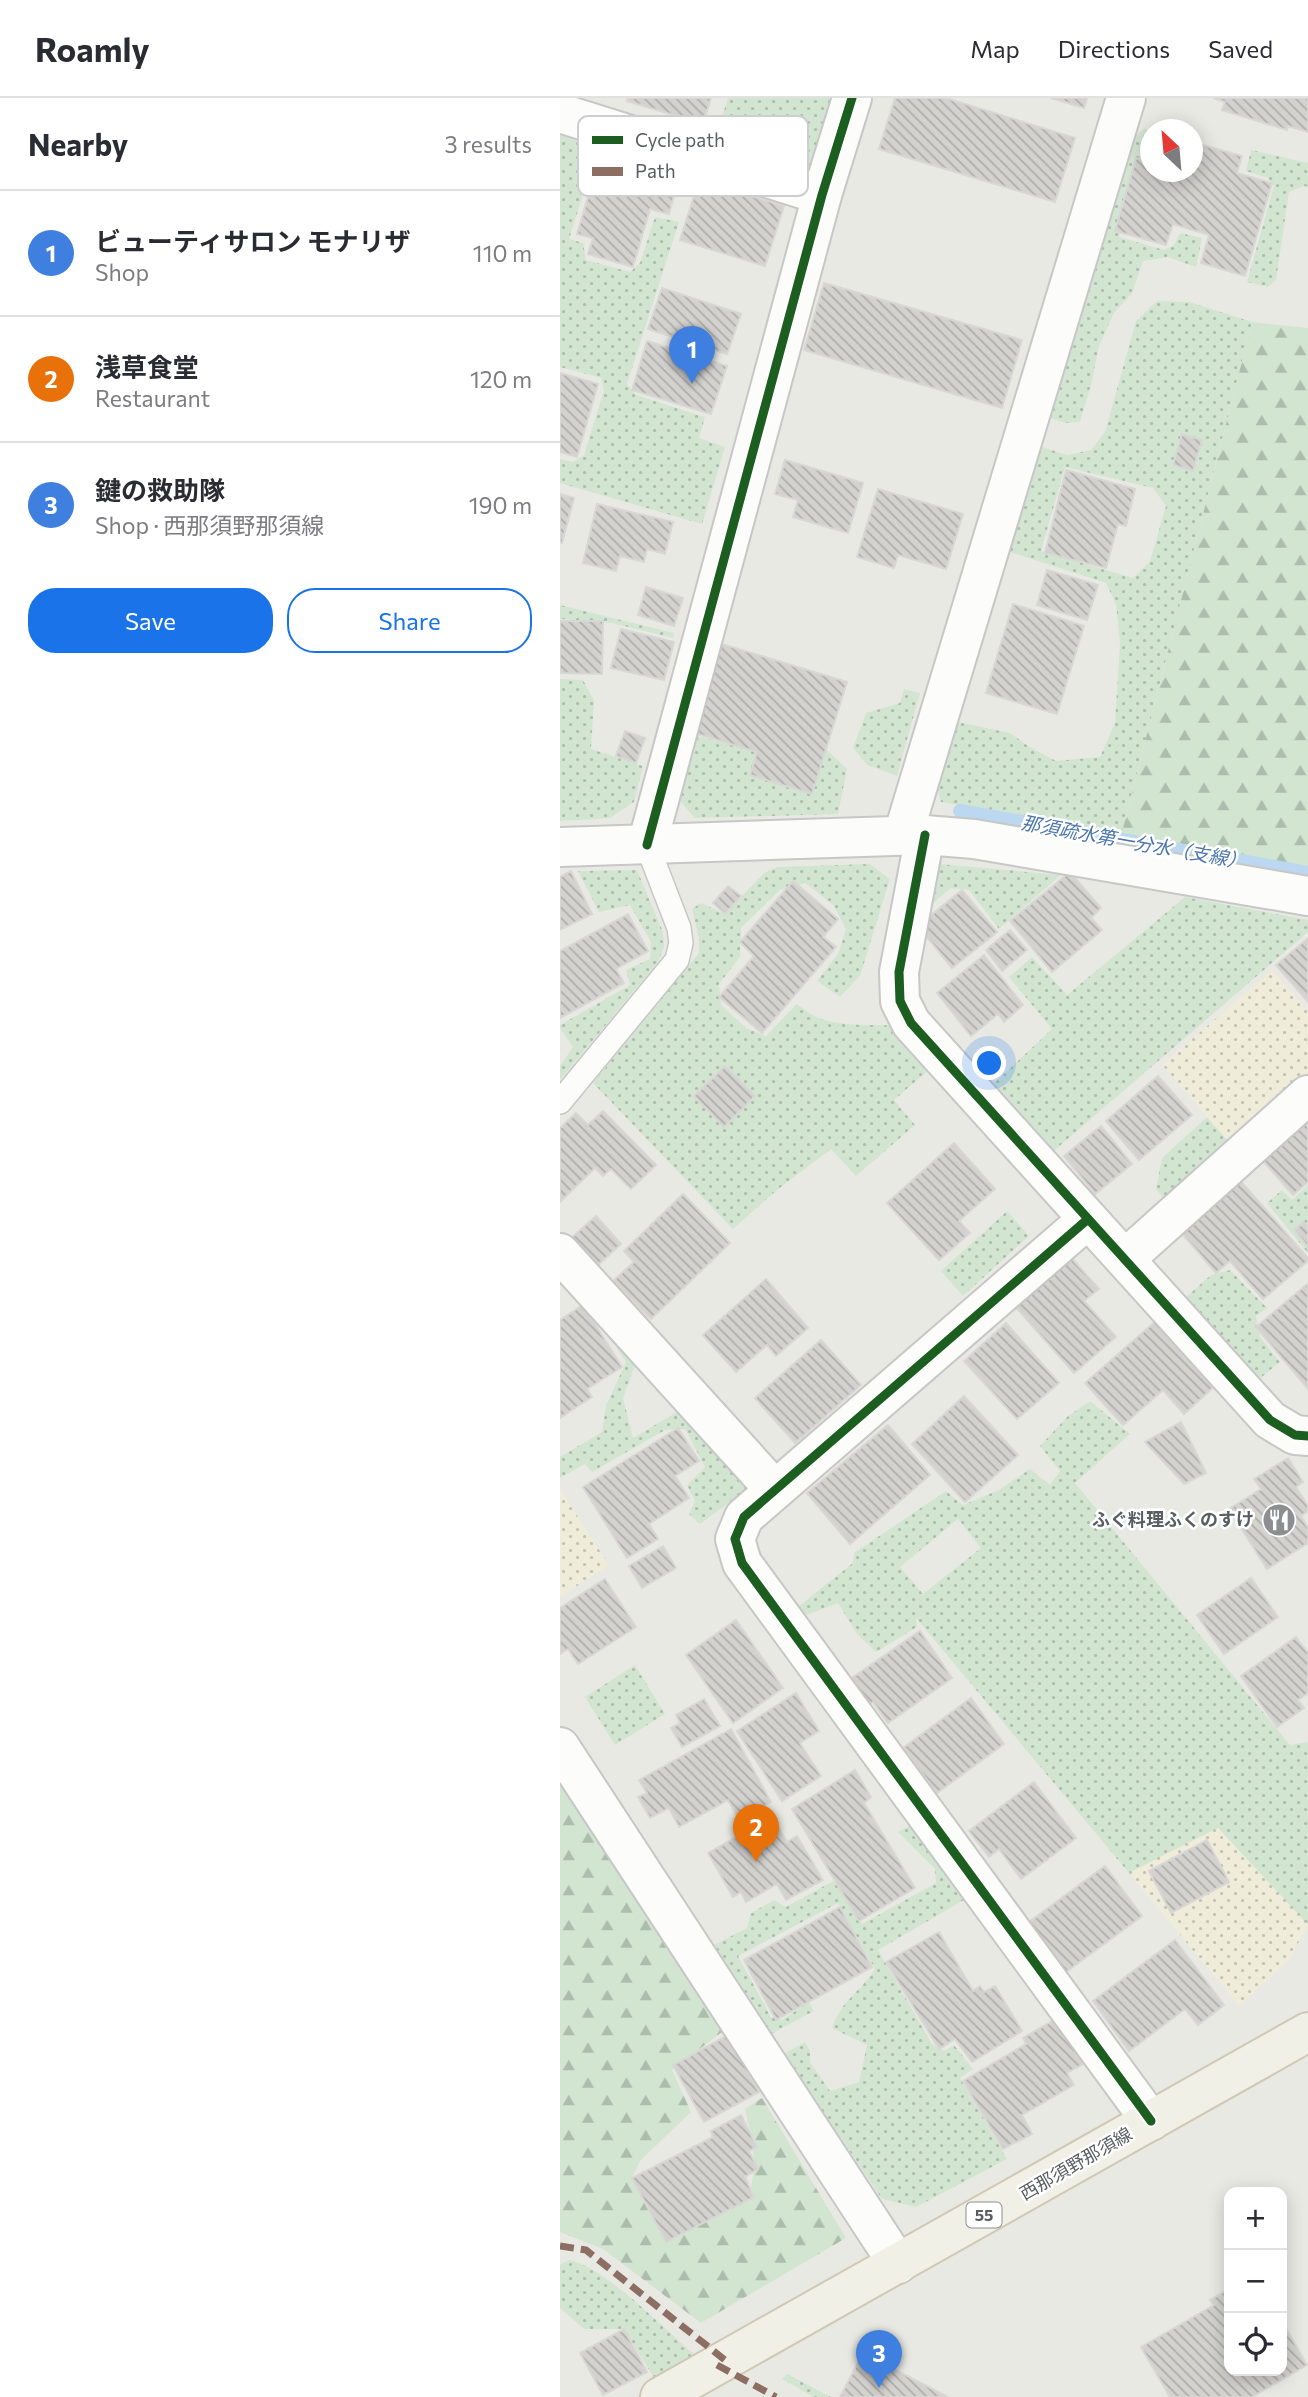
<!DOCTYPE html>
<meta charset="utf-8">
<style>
body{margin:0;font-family:Commissioner,"Noto Sans JP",sans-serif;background:#f2f2f3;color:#2b2b33}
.controls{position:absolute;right:21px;bottom:21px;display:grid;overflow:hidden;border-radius:14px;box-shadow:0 4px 18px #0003}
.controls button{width:63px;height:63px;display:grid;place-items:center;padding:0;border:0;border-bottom:2px solid #e1e1e2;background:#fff;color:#2b2b33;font:35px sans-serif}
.compass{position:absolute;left:580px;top:21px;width:63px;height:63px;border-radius:50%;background:#fff;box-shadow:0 4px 18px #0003;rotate:334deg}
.you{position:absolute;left:430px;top:966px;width:24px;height:24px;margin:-18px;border:5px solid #fff;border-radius:50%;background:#1a73e8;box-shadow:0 0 0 10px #1a73e833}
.badge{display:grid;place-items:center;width:46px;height:46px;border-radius:50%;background:#1a73e8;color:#fff;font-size:23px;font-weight:700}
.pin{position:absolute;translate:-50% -58px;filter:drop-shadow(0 2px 4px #0008)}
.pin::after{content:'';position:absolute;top:37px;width:24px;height:21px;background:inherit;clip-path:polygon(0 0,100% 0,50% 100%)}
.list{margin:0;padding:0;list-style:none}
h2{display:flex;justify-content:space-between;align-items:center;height:91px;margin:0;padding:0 28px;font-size:30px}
h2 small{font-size:23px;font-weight:400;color:#7c7c81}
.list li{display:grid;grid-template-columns:46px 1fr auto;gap:21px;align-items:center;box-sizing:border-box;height:126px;padding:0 28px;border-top:2px solid #e1e1e2}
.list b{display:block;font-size:26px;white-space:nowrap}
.list p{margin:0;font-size:23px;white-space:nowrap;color:#7c7c81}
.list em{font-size:23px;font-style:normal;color:#7c7c81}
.actions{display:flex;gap:14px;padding:21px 28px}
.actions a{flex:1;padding:16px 0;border:2px solid #1a73e8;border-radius:28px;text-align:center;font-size:24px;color:#1a73e8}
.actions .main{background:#1a73e8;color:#fff}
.icon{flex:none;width:38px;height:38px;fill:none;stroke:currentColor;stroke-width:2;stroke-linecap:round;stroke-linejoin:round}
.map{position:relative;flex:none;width:748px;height:2299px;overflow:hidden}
header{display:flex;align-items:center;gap:42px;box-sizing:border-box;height:98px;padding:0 35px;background:#fff;border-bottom:2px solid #e1e1e2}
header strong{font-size:33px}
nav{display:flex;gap:38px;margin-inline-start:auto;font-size:24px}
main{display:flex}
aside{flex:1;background:#fff}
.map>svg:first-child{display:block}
.grass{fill:url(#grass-dots);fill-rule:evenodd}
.forest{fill:url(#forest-firs)}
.sand{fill:url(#sand-dots)}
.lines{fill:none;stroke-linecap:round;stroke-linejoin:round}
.stream{stroke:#bcd7f0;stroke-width:14}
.building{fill:url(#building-back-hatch);stroke:#d8d7d4;stroke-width:2}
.lane-casing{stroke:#c6c7c6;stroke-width:26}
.street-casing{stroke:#c6c7c6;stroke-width:42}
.primary-casing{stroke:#cfc9b4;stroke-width:42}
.lane{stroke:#fcfcfb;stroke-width:23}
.street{stroke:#fcfcfb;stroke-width:38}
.primary{stroke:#f1f0e7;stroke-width:38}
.quiet{stroke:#8d6e63;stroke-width:7;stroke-dasharray:14 7;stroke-linecap:butt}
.cycleway-casing{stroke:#fff;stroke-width:13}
.cycleway{stroke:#1b5e20;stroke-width:9}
.labels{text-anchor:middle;stroke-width:5;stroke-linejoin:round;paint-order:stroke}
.shield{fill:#fff;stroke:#8c8e90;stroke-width:2}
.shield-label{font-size:16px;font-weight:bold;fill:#5a5d61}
.poi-label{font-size:18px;font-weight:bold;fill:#5a5d61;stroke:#fff;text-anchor:end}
.street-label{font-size:18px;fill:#5a5d61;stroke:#fff}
.water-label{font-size:19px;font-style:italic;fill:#4b76ad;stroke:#fff}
.key{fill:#fff;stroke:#ceced0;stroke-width:2}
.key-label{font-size:19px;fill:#5a5d61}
</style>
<header>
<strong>Roamly</strong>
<nav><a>Map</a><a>Directions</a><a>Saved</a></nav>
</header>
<main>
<aside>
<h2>Nearby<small>3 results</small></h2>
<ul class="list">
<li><span class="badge" style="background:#3f7fe0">1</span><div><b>ビューティサロン モナリザ</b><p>Shop</p></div><em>110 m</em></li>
<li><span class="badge" style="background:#e8710a">2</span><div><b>浅草食堂</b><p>Restaurant</p></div><em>120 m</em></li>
<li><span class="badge" style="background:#3f7fe0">3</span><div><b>鍵の救助隊</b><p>Shop · 西那須野那須線</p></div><em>190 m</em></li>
</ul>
<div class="actions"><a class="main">Save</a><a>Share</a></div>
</aside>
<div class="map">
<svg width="748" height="2299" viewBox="0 0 748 2299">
<defs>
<pattern id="grass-dots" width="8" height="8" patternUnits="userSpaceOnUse" patternTransform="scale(1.75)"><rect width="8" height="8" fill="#d2e5d1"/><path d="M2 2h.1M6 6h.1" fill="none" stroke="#adbdad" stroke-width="1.8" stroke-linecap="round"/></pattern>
<pattern id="forest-firs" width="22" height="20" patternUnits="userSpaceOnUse" patternTransform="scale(1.75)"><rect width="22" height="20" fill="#d2e5d1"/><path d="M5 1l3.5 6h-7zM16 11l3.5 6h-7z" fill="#adbdad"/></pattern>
<pattern id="sand-dots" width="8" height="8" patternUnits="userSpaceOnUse" patternTransform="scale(1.75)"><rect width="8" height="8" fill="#f0ecda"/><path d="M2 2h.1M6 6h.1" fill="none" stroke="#c5c2b4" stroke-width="1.8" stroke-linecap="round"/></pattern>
<pattern id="building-back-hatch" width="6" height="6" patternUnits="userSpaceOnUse" patternTransform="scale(1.75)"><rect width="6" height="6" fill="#d3d2cf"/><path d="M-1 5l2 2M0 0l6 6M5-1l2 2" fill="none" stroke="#aeaeab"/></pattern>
</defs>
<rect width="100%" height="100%" fill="#e9e9e4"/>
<g class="grass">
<polygon points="168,0 271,0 250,67 156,38"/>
<polygon points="584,30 590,33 559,139 604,152 614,147 620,135 642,140 636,169 607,159 583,163 572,195 554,215 539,248 531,287 520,324 505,325 485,318 574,40"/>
<polygon points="0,34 39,46 9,141 23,145 26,162 70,174 80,165 95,119 119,124 67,286 76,297 145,319 139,340 165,349 142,426 0,385 0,361 13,364 24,357 44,292 41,280 0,269"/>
<polygon points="691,52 748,65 748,89 744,88 729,94 716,182 708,189 687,184 714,88 708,80 686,73"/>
<path d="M 597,203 L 629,204 L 692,224 L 561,738 L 381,704 L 378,692 L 398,624 L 450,635 L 468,648 L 496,663 L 540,659 L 555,625 L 560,545 L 556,506 L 546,485 L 447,453 L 479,348 L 507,357 L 531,352 L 545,334 L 576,223 ZM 505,369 L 593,390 L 606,408 L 590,463 L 573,480 L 481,453 Z"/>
<polygon points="0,507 114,535 113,540 52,525 0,521"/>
<polygon points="0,581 23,582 34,603 31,651 83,668 74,704 50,720 0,723"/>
<polygon points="344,591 360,595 337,678 307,667 293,650 306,615 340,605"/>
<polygon points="130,636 197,654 190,677 252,696 266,651 287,671 278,716 135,720 118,701"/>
<path d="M 310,766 L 330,781 L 300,878 L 280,899 L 257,883 L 278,856 L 286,831 L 273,807 L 245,785 L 220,792 L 181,830 L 180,859 L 159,886 L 161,907 L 186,930 L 206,938 L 237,906 C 244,911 252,918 261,921 C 288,930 318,925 345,929 L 377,965 L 334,1002 L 355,1027 L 296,1078 L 271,1051 L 217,1092 L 173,1131 L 33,985 L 139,855 L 139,840 L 132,811 L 141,805 L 165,816 L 204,775 L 217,769 Z"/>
<polygon points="379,766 501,777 439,831 409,792 391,790 366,811"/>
<polygon points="77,772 103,834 104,849 98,864 0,982 0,968 13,949 0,930 0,927 70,887 66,872 90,861 91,844 70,807 39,814 18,773"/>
<polygon points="625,799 748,822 748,834 489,1057 428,991 492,931 449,879 472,859 507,897"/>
<polygon points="647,1019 669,1044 604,1101 596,1091 602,1060"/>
<polygon points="748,1087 748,1155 707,1105 722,1092 732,1102"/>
<polygon points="447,1113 469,1138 403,1198 381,1173"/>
<polygon points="670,1172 707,1210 696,1218 700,1239 720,1264 697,1283 624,1201 651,1177"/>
<polygon points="45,1232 77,1262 63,1300 73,1340 122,1311 192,1388 140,1426 129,1416 135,1403 127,1387 145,1369 125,1331 105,1332 32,1374 25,1366 0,1380 0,1359 42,1334 46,1308 66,1264"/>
<path d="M 530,1303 L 570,1336 L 515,1385 L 730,1647 L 748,1644 L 748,1827 L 658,1730 L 569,1775 L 356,1520 L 357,1529 L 316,1554 L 297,1536 L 278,1505 L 246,1517 L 239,1508 L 293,1465 L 294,1455 L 386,1393 L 403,1407 L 439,1392 L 470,1371 L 490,1387 L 500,1373 L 480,1348 L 508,1318 ZM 398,1421 L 421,1450 L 363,1496 L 340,1469 Z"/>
<polygon points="75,1567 105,1616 55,1647 25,1599"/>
<path d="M 351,1727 L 404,1802 L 318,1852 L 372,1946 L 384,1953 L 394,1947 L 413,1971 L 400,1980 L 447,2061 L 356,2109 L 322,2101 L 224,1956 L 245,1944 L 250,1953 L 250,1964 L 270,1993 L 299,1984 L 307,1947 L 272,1930 C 282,1901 300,1895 315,1871 L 278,1805 L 178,1858 L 211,1919 L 222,1922 L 249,1904 L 254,1913 L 209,1937 L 154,1847 L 187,1830 L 191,1815 L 214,1802 L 226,1809 L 275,1782 L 302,1826 L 376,1785 L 375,1771 L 338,1734 Z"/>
<path d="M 9,2162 C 45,2169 105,2232 135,2257 L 94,2280 L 64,2231 L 24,2231 L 0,2210 L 0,2167 Z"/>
<polygon points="227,2276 271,2299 254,2299 222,2281"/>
</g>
<g class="forest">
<polygon points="692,224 748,230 748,771 561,738"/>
<path d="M 0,1681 L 140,1895 L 162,1934 L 112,1972 L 131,2014 L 80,2063 L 72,2080 L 105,2143 L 187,2103 C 199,2066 193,2048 185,2011 L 202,2000 L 286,2140 L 141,2225 L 43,2151 L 0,2134 Z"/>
</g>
<g class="sand">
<polygon points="712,872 748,914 748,975 669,1044 602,967"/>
<polygon points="0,1391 49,1467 0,1499"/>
<polygon points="658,1730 748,1827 729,1862 679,1908 569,1775"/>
</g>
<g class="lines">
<polyline class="stream" points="400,713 748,775"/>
</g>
<g class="building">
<polygon points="68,0 151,0 143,26 67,3"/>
<polygon points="335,0 386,0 515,40 495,104 319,51"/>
<polygon points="491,0 527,0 524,10"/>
<polygon points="653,0 748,0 748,34 728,28 727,32 662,12 665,4"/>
<polygon points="632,44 682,58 677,75 712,85 685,178 641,165 649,137 613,126 606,147 555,133 576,60 587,63 590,51 590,74 632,74"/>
<polygon points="41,55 120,77 109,116 90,111 73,169 28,156 33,140 17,136"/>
<polygon points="139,82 224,108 205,168 120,142"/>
<polygon points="264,185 462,242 442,310 244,252"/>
<polygon points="102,190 181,216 167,256 88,231"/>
<polygon points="87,243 167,268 151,316 72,292"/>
<polygon points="0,275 38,286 17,359 0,354"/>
<polygon points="622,336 642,342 633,373 613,367"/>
<polygon points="225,362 303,385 288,435 233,419 238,402 215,396"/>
<polygon points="506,372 575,391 566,428 558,426 546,470 485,455"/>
<polygon points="318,391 403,416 386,471 338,457 334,470 297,459"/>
<polygon points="0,396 14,400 2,445 0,444"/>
<polygon points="37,406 113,424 105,456 87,451 84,464 60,458 56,473 23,465"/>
<polygon points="487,472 538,487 527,522 477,507"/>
<polygon points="86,489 123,500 114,528 78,517"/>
<polygon points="453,506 524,528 497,616 426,595"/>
<polygon points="0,523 43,523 42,576 0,575"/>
<polygon points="61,531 114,544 104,582 51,570"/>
<polygon points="162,546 287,584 252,696 190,677 197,654 134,635"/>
<polygon points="65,633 85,640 76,665 56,658"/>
<polygon points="11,773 32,816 0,832 0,779"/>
<polygon points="510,774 541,810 531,820 542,832 492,874 450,823"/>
<polygon points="233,783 278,821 263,839 276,849 202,935 159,899 194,858 180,844"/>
<polygon points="168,788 181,798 165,816 153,805"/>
<polygon points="402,792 437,834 392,870 358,828"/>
<polygon points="68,816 88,853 56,871 64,885 0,920 0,853"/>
<polygon points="450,832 467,852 442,873 426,852"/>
<polygon points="748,840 748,904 716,867"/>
<polygon points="424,857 463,907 444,924 438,916 411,938 377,895"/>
<polygon points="165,968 195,998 164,1029 134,998"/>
<polygon points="598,978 632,1017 579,1062 546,1023"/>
<polygon points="43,1013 96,1067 71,1091 51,1071 43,1078 35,1070 0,1104 0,1030 16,1015 28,1027"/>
<polygon points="748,1021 748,1084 733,1097 702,1062"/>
<polygon points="541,1028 572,1066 535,1096 504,1058"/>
<polygon points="394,1045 435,1091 399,1123 410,1135 379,1162 327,1105"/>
<polygon points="678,1080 748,1160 748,1163 703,1201 670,1163 656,1175 619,1132"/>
<polygon points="123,1096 170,1145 91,1221 53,1183 74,1164 64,1153"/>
<polygon points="36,1118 61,1146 36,1169 10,1141"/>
<polygon points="744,1124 748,1129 748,1149 734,1132"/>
<polygon points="508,1156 539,1191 524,1203 556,1239 514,1275 453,1206"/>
<polygon points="206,1181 248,1230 216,1258 207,1247 176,1274 143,1237"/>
<polygon points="747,1186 748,1187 748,1291 696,1229"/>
<polygon points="23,1207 62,1269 27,1291 32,1299 0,1320 0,1222"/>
<polygon points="597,1222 656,1287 624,1316 603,1292 563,1327 525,1285"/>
<polygon points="446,1225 499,1285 457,1321 404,1263"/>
<polygon points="261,1242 301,1287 235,1345 195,1300"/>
<polygon points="404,1298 458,1357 405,1404 352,1346"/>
<polygon points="621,1324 646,1375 624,1386 585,1344"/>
<polygon points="328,1327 370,1377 290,1446 247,1395"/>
<polygon points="118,1330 139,1363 115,1378 129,1400 89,1426 98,1441 67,1460 23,1389"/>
<polygon points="728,1360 743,1384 736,1389 748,1408 748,1413 741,1418 748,1430 748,1445 707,1471 669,1411 701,1391 694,1381"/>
<polygon points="103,1448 116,1470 82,1490 69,1468"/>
<polygon points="691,1480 718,1519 664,1556 637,1517"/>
<polygon points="45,1481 76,1529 18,1566 8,1551 0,1556 0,1510"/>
<polygon points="176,1522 223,1590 173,1625 126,1557"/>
<polygon points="360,1533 392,1580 328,1625 313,1604 304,1610 286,1584"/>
<polygon points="736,1539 748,1555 748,1595 738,1602 744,1610 717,1629 681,1578"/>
<polygon points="236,1595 259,1633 240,1645 261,1678 222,1703 177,1633"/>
<polygon points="411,1600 444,1646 377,1695 343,1650"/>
<polygon points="144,1601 160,1628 122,1649 111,1630 120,1625 116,1617"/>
<polygon points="171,1631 211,1704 179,1722 168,1702 119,1729 109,1710 90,1720 78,1699 87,1695 79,1682"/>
<polygon points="295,1672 311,1699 304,1705 355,1790 299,1823 232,1711"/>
<polygon points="474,1684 516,1740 461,1781 439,1751 429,1759 409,1733"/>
<polygon points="212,1719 227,1744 237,1738 263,1782 226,1802 217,1786 186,1804 181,1794 173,1799 148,1755"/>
<polygon points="647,1742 669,1784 611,1815 589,1773"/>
<polygon points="545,1768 582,1818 506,1874 469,1824"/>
<polygon points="280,1809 312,1869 216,1922 184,1862"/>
<polygon points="379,1834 413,1893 420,1888 424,1894 435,1888 462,1933 412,1964 395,1941 379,1951 326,1864"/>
<polygon points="615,1842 664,1907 638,1927 625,1911 569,1953 533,1903"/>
<polygon points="499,1919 525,1965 507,1975 514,1987 462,2017 472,2036 443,2051 403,1983 466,1946 463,1940"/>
<polygon points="168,1937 199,1994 144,2024 113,1967"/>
<polygon points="181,2017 197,2049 189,2053 198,2071 185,2079 194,2099 106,2144 72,2080 153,2039 151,2033"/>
<polygon points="669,2191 669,2273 722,2273 722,2223 747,2267 692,2299 610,2299 581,2249 654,2207 650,2202"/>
<polygon points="64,2231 87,2274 43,2297 20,2255"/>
<polygon points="303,2255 388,2299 280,2299"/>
</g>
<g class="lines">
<defs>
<polyline id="lane" points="0,1004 117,862 121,845 119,830 87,747"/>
<g id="street">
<polyline points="0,15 262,97"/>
<polyline points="343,737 566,0"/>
<polyline points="365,737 339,874 340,903 351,925 710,1322 735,1337 748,1338"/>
<polyline points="87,747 262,97 292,0"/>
<polyline points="0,749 365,737 414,741 748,798"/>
<polyline points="528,1121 184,1419 175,1441 182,1465 591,2023"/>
<polyline points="0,1155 215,1392"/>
<polyline points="565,1161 748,997"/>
<polyline points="0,1649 338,2166"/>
</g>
<polyline id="primary" points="100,2299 748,1934"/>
</defs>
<use href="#lane" class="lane-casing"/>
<use href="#street" class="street-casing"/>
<use href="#primary" class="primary-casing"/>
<use href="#lane" class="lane"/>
<use href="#street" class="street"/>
<use href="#primary" class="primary"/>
<g class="quiet">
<polyline points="0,2148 26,2152 165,2262"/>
<polyline points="157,2267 216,2299"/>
</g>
<defs>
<g id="cycleway">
<polyline points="365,737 339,874 340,903 351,925 710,1322 735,1337 748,1338"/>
<polyline points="87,747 262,97 292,0"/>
<polyline points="528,1121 184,1419 175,1441 182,1465 591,2023"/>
</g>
</defs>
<use href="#cycleway" class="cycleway-casing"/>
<use href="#cycleway" class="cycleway"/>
</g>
<defs>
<symbol id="restaurant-disc" viewBox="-11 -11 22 22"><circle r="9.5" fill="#8c8e8f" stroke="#fff"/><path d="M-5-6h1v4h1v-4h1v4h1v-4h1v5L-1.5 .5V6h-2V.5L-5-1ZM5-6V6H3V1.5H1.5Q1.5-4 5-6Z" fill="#fff"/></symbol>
</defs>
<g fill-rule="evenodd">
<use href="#restaurant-disc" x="700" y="1403" width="38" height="38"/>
</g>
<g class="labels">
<rect class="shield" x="406.5" y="2104.5" width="35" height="25" rx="5"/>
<g class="shield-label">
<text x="424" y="2123">55</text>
</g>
<g class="poi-label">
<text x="694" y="1428">ふぐ料理ふくのすけ</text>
</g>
<g class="street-label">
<text transform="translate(516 2066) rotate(-30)" y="6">西那須野那須線</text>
</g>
<g class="water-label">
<text transform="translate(574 744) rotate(10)" y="7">那須疏水第一分水（支線）</text>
</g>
</g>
<rect x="18" y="18" width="230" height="80" rx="10" class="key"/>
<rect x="32" y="38" width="31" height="8" fill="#1b5e20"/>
<rect x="32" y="69" width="31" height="9" fill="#8d6e63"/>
<g class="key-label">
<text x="75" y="49">Cycle path</text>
<text x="75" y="80">Path</text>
</g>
</svg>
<div class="controls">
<button>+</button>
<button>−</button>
<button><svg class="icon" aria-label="locate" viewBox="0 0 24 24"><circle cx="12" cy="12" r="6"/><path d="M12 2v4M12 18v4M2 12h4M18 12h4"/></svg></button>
</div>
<svg class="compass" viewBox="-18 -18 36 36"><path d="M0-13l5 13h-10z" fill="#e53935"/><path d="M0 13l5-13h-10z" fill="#7c7c81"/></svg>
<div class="you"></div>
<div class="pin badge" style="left:132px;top:286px;background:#3f7fe0">1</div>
<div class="pin badge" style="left:196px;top:1764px;background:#e8710a">2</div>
<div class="pin badge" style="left:319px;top:2290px;background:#3f7fe0">3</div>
</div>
</main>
